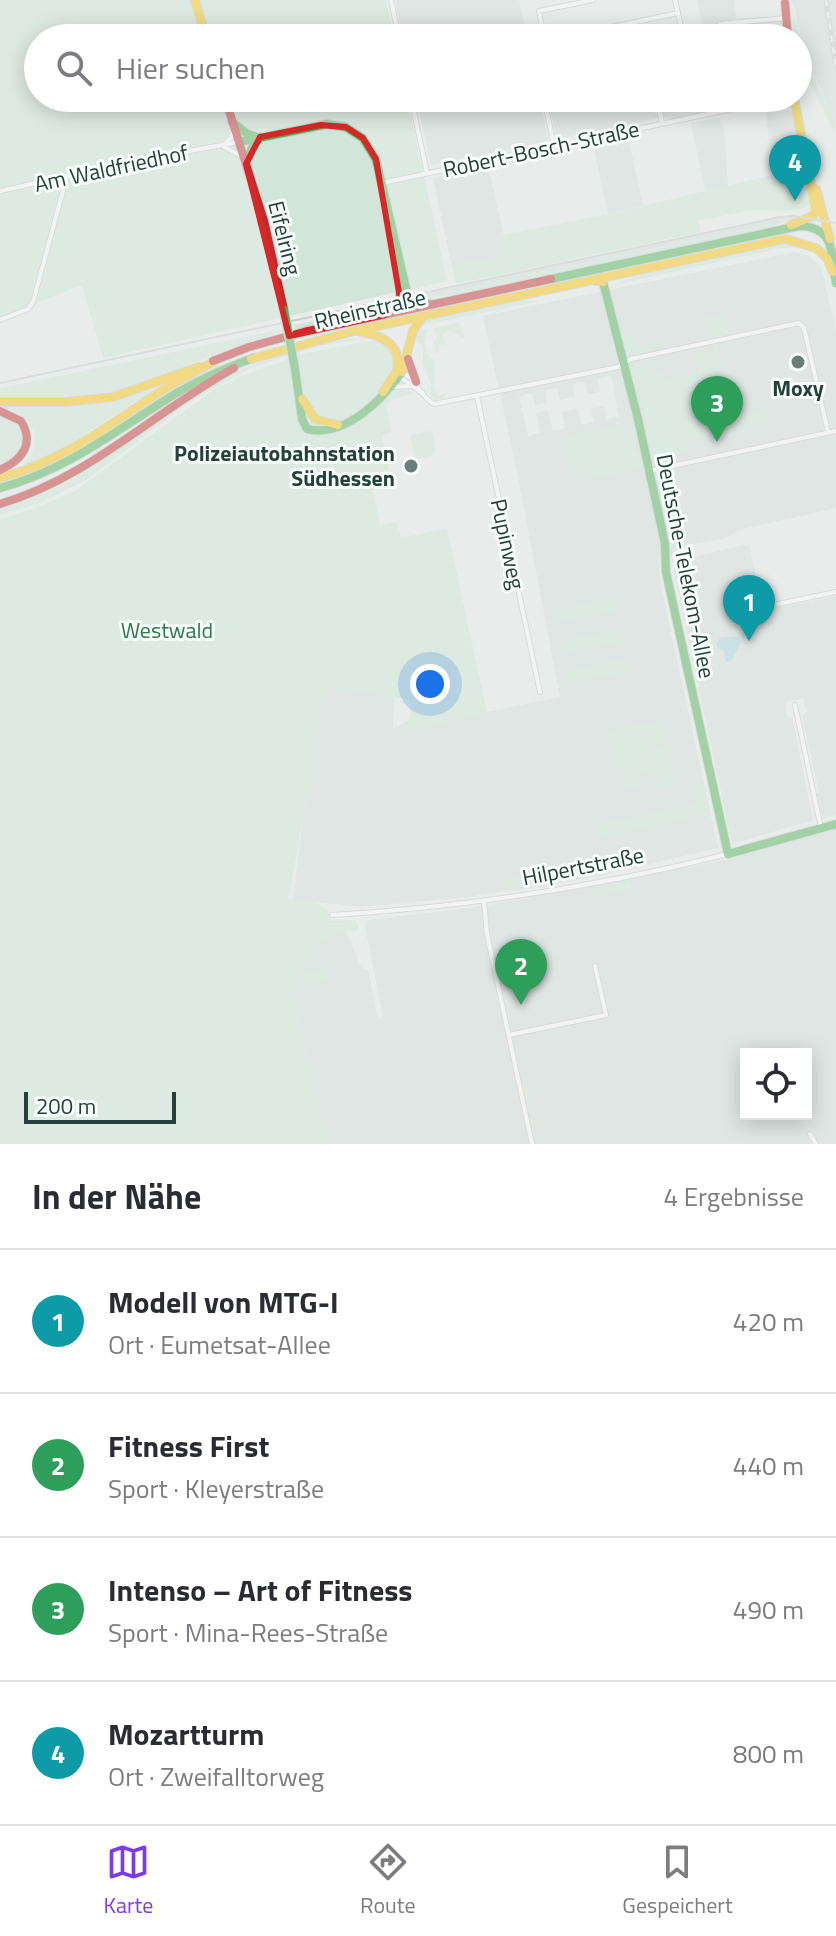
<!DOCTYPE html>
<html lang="de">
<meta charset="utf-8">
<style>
body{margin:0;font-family:"Titillium Web",sans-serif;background:#f2f2f3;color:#2b2b33}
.controls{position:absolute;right:24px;bottom:24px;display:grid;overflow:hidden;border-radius:0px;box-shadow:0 4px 20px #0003}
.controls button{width:72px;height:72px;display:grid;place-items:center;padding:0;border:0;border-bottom:2px solid #e1e1e2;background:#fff;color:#2b2b33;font:40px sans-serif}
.scale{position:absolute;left:24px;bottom:20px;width:152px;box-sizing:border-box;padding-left:8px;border:4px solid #24423a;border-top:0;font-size:22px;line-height:28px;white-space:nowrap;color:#24423a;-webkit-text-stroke:6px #f7fbf9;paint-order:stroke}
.you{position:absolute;left:430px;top:684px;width:28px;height:28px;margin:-20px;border:6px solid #fff;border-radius:50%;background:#1a73e8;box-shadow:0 0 0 12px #1a73e833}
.badge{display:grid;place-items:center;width:52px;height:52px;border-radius:50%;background:#7c3aed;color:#fff;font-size:26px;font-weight:700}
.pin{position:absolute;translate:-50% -66px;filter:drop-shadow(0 2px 4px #0008)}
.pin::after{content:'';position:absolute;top:42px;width:28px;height:24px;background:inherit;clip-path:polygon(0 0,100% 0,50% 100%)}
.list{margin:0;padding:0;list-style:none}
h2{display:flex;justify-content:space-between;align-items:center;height:104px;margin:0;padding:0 32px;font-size:34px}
h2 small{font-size:26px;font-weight:400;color:#7c7c81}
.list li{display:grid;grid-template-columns:52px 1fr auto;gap:24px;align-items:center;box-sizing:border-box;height:144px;padding:0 32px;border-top:2px solid #e1e1e2}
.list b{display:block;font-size:30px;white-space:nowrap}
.list p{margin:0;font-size:26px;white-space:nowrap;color:#7c7c81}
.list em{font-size:26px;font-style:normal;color:#7c7c81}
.icon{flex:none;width:44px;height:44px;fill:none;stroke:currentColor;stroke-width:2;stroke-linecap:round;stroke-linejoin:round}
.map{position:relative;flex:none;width:836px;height:1144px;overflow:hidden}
.search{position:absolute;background:#fff;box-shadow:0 4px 20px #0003;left:24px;right:24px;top:24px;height:88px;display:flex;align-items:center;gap:20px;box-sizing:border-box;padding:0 28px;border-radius:44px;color:#7c7c81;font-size:30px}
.sheet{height:680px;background:#fff}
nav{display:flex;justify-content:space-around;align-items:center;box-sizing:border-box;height:112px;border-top:2px solid #e1e1e2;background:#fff;font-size:22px;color:#7c7c81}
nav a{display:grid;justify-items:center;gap:4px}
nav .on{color:#7c3aed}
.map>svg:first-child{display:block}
.built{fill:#d6dedb;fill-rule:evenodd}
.green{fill:#d1e6d8}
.water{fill:#a9d4db}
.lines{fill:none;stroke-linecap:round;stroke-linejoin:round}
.street-casing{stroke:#c5cac8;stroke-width:6}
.fast-casing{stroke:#c3cbc8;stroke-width:10}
.slow-casing{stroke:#c3cbc8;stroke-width:10}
.jam-casing{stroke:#c3cbc8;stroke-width:10}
.street{stroke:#fcfcfc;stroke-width:4}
.fast{stroke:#4caf50;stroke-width:8}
.slow{stroke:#ffc107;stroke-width:8}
.jam{stroke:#c62828;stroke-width:8}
.tram{stroke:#c9cdcc;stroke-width:2}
.rail-casing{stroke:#c9cdcc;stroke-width:5}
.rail{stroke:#f7fbf9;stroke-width:2;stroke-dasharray:6;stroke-linecap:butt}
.fast-bridge-casing{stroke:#c3cbc8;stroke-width:10;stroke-linecap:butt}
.fast-bridge{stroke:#4caf50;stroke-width:8}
.marked{fill:none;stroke:#d62828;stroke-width:6;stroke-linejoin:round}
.poi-dot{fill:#697e78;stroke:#f7fbf9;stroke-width:3}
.labels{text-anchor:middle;stroke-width:6;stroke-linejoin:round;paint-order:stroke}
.street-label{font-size:22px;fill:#24423a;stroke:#f7fbf9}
.poi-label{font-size:22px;font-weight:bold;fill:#24423a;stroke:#f7fbf9}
.park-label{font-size:22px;fill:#2d7a4b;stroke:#f7fbf9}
</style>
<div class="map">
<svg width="836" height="1144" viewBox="0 0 836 1144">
<rect width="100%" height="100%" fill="#e8edeb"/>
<g class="built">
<polygon points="395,0 519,0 527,38 403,38"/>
<polygon points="697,0 734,0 736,19 784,16 786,38 663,38 703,29"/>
<polygon points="792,0 836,0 836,123 805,55"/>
<polygon points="416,98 540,98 548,141 431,165"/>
<polygon points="548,98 790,98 791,102 730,108 672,119 663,117 561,139 556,136"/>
<polygon points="788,110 792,112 805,167 773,176 766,112"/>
<polygon points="720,117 724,130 728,186 705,191 691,123"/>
<polygon points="628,137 643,205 608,214 593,145"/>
<polygon points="488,166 508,254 452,266 433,178"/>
<polygon points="789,215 806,217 417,299 411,295"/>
<path d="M 795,252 L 810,256 L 821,268 L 836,330 L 836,508 L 742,529 L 723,539 L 692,544 L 674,556 L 658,557 L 661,587 L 718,848 L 584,879 L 466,897 L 361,907 L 293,900 L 321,677 L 394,685 L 393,728 L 481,685 L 487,712 L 560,697 L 518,477 L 483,316 ZM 724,315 L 728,333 L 739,330 L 709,338 L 705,319 ZM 611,376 L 619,417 L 607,419 L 604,406 L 591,409 L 594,422 L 582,425 L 578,409 L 562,412 L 565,428 L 553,431 L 548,410 L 536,413 L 540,433 L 528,436 L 519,396 L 532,393 L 535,405 L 547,403 L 545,390 L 557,388 L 560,400 L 575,397 L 573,384 L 585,382 L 588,394 L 600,392 L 598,379 Z"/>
<polygon points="749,544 760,596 774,593 777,608 836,596 836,815 823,819 821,813 817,794 819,793 802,715 807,714 803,698 785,702 787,718 792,717 813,820 732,844 674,571 679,560"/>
<path d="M 836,829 L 836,1144 L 329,1144 L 291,995 L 313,948 L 335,932 L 346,931 L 362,969 L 368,970 L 378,1019 L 383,1017 L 365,926 L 368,920 L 471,908 L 597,885 L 729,859 ZM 746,1054 L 806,1054 L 806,1114 L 746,1114 Z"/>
</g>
<g class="green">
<polygon points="0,0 386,0 394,38 38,38 38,98 407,98 447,281 409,290 399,244 391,245 397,292 103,358 82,285 0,318 0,192 138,163 135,156 133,159 0,189"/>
<polygon points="792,10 805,53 804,56 836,124 834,132 798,60 798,38 793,37"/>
<polygon points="802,168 810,203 808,207 789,211 752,210 698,221 700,232 456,284 452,266 507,254 503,235 608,214"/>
<polygon points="792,220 756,231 469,293 417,299"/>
<polygon points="788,244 804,247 777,249 613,285 646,273"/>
<polygon points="520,300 540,301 419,326 430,319"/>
<polygon points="394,304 383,311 295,329 294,325"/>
<polygon points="724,315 728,332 740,331 709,338 705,319"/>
<polygon points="456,323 459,323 465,339 449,330 442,335 446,345 439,344 439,352 435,353 433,342 438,335 433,330 435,328"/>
<polygon points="284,329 284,331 229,349 129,389 63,398 0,397 0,388"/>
<polygon points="429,329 424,341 427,354 435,361 434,389 439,396 445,393 446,398 436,400 431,395 430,381 423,365 423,346 416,341 419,331"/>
<polygon points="632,335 635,337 638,347 665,342 666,348 628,355 622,338"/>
<path d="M 362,337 L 380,338 L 360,339 L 320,346 L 251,368 L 191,401 L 88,479 L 40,503 L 0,515 L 0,508 C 80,488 119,445 184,400 C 237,364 300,346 362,337 Z"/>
<path d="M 369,341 L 381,343 L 385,341 C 406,359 389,379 377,397 L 378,404 L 398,389 L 409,390 L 413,394 L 392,399 L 386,404 L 392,433 L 382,435 L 389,470 L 370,475 L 380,525 L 397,522 L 401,538 L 447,528 L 487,712 L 410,731 L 410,700 L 325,686 L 289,899 L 316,902 L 329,911 L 330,921 L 356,920 L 359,930 L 335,932 L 313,948 L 291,995 L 329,1144 L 0,1144 L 0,519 L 36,508 L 75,491 L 213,390 L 239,377 L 302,354 Z"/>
<polygon points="716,345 718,351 715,353 719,353 727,373 719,368 710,381 703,378 694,385 699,395 691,409 693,411 707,407 715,412 720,404 738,411 740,415 765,410 768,423 687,440 690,453 654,459 633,364 649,359 653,374 663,372 665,379 698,372 698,369 702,367 699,353 713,350 712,346"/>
<path d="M 156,388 L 59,451 L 23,466 C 47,437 33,414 1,407 C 60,406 99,409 156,388 Z"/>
<path d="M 0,414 C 38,425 29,453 0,468 Z"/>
<polygon points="632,423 641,468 576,482 568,436"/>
<polygon points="430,431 433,433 436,449 432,456 415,459 410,435"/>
<polygon points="614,598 616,610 558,623 555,610"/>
<polygon points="620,629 623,641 564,653 561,641"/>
<polygon points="626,659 629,671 570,683 568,671"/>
<polygon points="665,719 667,730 663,731 666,744 659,745 653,740 648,747 654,752 659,747 667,746 675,784 657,786 656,782 661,781 658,777 640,773 643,787 624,789 623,769 616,769 608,731"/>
<polygon points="703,783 710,814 602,836 600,824 695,804 692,785"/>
<polygon points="580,867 582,879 513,891 506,886 511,878 520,878 522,883 575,871 574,868"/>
<polygon points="630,881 632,889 592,897 592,889"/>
<polygon points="327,968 329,980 305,985 303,973"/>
<polygon points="525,1075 537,1132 536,1133 532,1130 521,1076"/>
</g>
<polygon class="water" points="737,636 741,642 732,660 726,662 724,651 717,648 717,642 720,638"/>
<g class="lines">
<defs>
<g id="street">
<polyline points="391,0 399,38"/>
<polyline points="675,0 683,36"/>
<polyline points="716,29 717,38"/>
<polyline points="544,38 539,11 593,0"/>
<polyline points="560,38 678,13"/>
<polyline points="672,38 716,29 720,24 786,18"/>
<polyline points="411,98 427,173"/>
<polyline points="544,98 554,146"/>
<polyline points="657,98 662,123"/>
<polyline points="722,98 723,111"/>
<polyline points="224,144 231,138 234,129"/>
<polyline points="224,147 243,157"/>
<polyline points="382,183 732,109 794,104"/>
<polyline points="0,191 139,160 239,142"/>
<polyline points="0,320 28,309 33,302 67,176"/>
<path d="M 403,373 C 418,380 421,398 434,404 L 618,367 L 631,359 L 799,323 L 804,328 L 828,432"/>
<polyline points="400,377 422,393"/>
<polyline points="392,387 410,386"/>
<polyline points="477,396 540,692"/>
<polyline points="649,471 836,431"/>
<polyline points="764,607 836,592"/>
<polyline points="795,705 821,828"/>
<polyline points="484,901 487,934 532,1144"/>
<path d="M 332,915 C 466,907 597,887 728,854"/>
<polyline points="509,1035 606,1015 595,966"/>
<polyline points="810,1134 816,1144"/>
</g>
<g id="fast">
<polyline points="232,122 246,133 257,137"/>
<polyline points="239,142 327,124 346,127 363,138 376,159 407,292 417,302 431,304"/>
<polyline points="246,162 252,147 260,137"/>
<path d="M 551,279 L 799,226 C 836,227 831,254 836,283"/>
<polyline points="603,282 638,419 665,544 666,572 728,854 836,824"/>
<polyline points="389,312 400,298 400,280"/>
<path d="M 295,369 L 302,419 L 307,429 C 345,438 382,400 402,372"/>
<path d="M 0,488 C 69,470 120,427 180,391 C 203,378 228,367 253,358"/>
</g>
<g id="slow">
<polyline points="195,0 206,38"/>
<polyline points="816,189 830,239"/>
<polyline points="791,225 813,216 816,210 794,98"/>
<polyline points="596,279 785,239 816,248 827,258 833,272"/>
<path d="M 361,332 C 384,336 402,345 397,371"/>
<polyline points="251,359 354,331 593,280 603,282"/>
<polyline points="402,372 413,331 423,316"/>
<polyline points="383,392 397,371"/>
<polyline points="302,399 315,419 338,425"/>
<polyline points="0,402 65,402 113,397 199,367"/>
<path d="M 0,478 C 58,463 103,430 152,397 C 173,383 195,372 217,360"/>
</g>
<g id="jam">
<polyline points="785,3 788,38"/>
<polyline points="225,98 264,221 284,310"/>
<polyline points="408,359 416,382"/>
<polyline points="213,361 249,347 304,332 551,279"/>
<path d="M 0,411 L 21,421 C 35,444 22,460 0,470"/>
<path d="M 0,504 C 89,478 154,412 234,368"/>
</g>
</defs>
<use href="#street" class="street-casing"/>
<use href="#fast" class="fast-casing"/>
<use href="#slow" class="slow-casing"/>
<use href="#jam" class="jam-casing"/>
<use href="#street" class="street"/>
<use href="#fast" class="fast"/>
<use href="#slow" class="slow"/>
<use href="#jam" class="jam"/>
<polyline class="tram" points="0,383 780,217 793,216 836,223"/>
<defs>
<polyline id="rail" points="826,0 836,68"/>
</defs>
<use href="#rail" class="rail-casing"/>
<use href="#rail" class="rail"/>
<defs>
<polyline id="fast-bridge" points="284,310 295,369"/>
</defs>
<use href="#fast-bridge" class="fast-bridge-casing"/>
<use href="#fast-bridge" class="fast-bridge"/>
</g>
<path d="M0 0H836V1144H0ZM 321,125 L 346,127 L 363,138 L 376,159 L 400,298 L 385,315 L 289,336 L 246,164 L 260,137 Z" fill="#e8edeb" fill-opacity=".55" fill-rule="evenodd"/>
<path class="marked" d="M 321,125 L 346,127 L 363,138 L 376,159 L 400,298 L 385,315 L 289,336 L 246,164 L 260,137 Z"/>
<g class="poi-dot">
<circle cx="798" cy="362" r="8"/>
<circle cx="411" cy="466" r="8"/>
</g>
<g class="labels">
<g class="street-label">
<text transform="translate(541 149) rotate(-12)" y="8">Robert-Bosch-Straße</text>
<text transform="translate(111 168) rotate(-12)" y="8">Am Waldfriedhof</text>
<text transform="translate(285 238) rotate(76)" y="8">Eifelring</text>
<text transform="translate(370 309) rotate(-13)" y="8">Rheinstraße</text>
<text transform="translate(508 544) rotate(78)" y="8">Pupinweg</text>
<text transform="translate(686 566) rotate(79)" y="8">Deutsche-Telekom-Allee</text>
<text transform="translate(583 866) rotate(-11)" y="8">Hilpertstraße</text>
</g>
<g class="poi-label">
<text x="798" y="396">Moxy</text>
<text x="395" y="461" text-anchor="end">Polizeiautobahnstation<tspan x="395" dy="25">Südhessen</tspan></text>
</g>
<g class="park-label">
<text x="167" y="638">Westwald</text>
</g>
</g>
</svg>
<div class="controls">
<button><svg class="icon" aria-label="locate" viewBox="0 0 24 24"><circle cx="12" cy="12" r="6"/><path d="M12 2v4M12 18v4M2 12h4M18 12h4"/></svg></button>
</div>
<div class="scale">200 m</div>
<div class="you"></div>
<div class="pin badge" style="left:749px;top:641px;background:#0f9aa8">1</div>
<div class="pin badge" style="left:521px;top:1005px;background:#2e9e5b">2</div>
<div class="pin badge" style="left:717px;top:442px;background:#2e9e5b">3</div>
<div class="pin badge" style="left:795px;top:201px;background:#0f9aa8">4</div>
<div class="search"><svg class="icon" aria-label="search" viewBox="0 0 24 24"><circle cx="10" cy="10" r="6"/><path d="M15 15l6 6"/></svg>Hier suchen</div>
</div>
<section class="sheet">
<h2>In der Nähe<small>4 Ergebnisse</small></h2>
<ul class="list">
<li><span class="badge" style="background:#0f9aa8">1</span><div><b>Modell von MTG-I</b><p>Ort · Eumetsat-Allee</p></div><em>420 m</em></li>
<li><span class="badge" style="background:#2e9e5b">2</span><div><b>Fitness First</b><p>Sport · Kleyerstraße</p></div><em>440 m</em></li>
<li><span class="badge" style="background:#2e9e5b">3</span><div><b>Intenso – Art of Fitness</b><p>Sport · Mina-Rees-Straße</p></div><em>490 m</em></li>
<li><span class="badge" style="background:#0f9aa8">4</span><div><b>Mozartturm</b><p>Ort · Zweifalltorweg</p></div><em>800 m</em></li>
</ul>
</section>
<nav>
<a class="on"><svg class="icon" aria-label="map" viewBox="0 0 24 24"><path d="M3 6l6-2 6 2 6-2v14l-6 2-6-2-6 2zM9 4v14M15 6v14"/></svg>Karte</a>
<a><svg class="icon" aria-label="directions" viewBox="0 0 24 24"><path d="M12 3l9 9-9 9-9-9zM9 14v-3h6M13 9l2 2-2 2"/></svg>Route</a>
<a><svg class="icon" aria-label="saved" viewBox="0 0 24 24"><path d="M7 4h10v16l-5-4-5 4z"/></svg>Gespeichert</a>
</nav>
